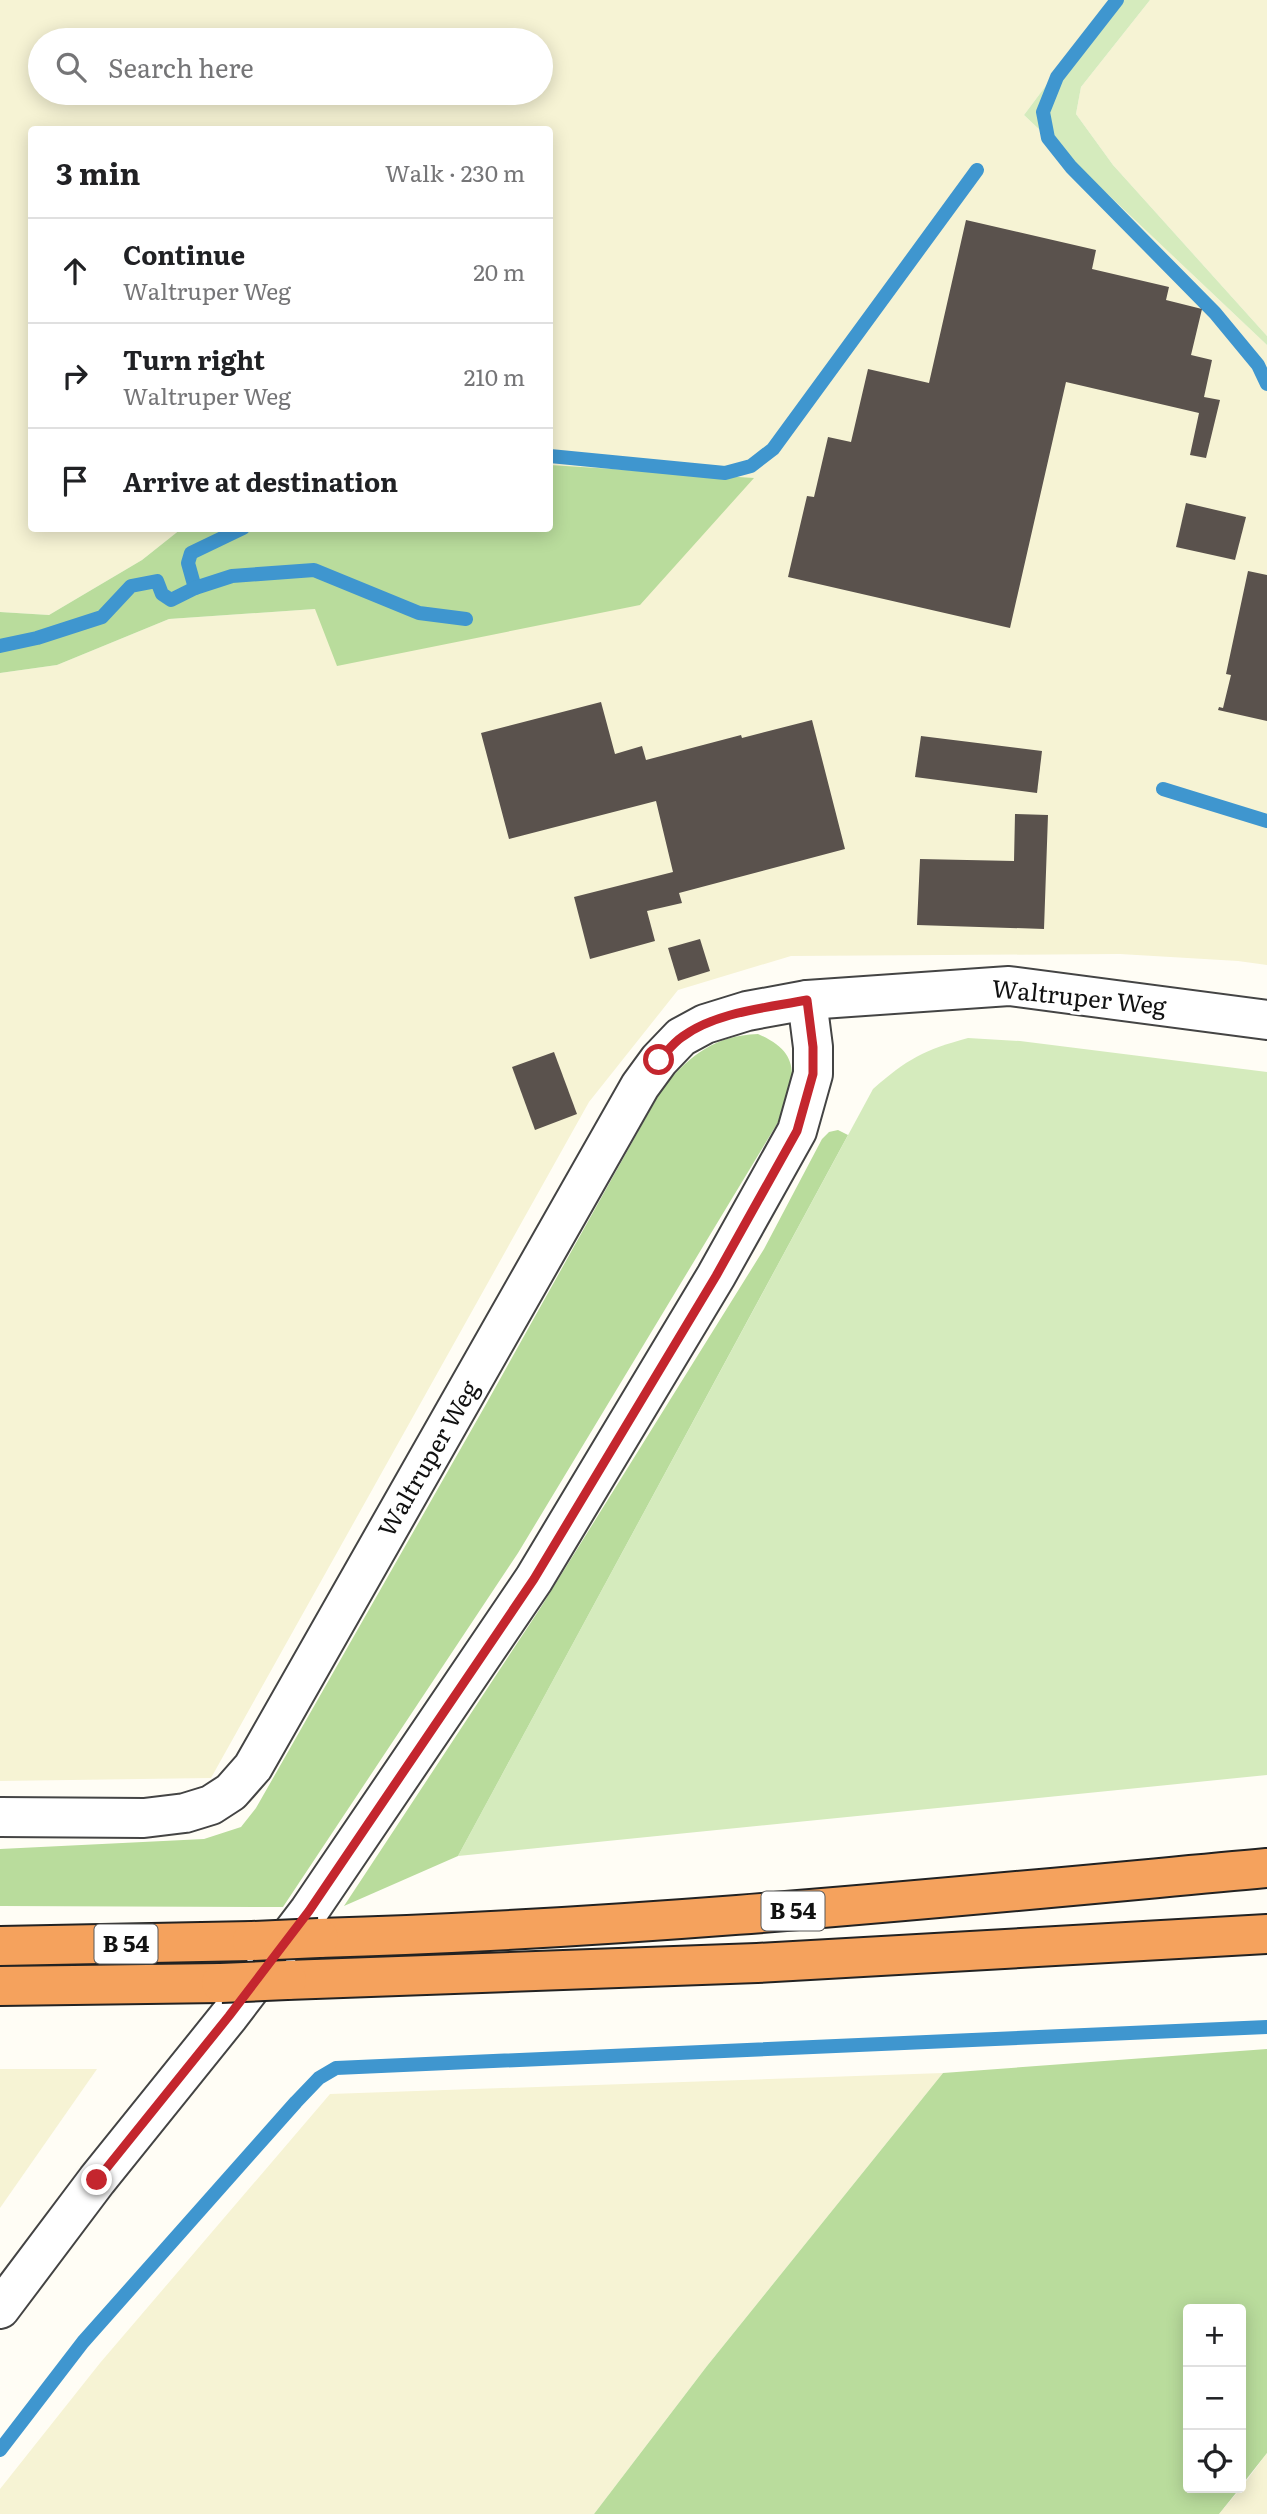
<!DOCTYPE html>
<meta charset="utf-8">
<style>
body{margin:0;font-family:Literata,serif;background:#f6f6f6;color:#202124}
.controls{position:absolute;right:21px;bottom:21px;display:grid;overflow:hidden;border-radius:7px;box-shadow:0 4px 18px #0003}
.controls button{width:63px;height:63px;display:grid;place-items:center;padding:0;border:0;border-bottom:2px solid #e0e0e0;background:#fff;color:#202124;font:35px sans-serif}
.stop{position:absolute;width:21px;height:21px;margin:-16px;border:5px solid #c4262e;border-radius:50%;background:#fff}
.stop.end{background:#c4262e;border-color:#fff;box-shadow:0 2px 7px #0008}
.list{margin:0;padding:0;list-style:none}
h2{display:flex;justify-content:space-between;align-items:center;height:91px;margin:0;padding:0 28px;font-size:30px}
h2 small{font-size:23px;font-weight:400;color:#757577}
.list li{display:grid;grid-template-columns:46px 1fr auto;gap:21px;align-items:center;box-sizing:border-box;height:105px;padding:0 28px;border-top:2px solid #e0e0e0}
.list b{display:block;font-size:26px;white-space:nowrap}
.list p{margin:0;font-size:23px;white-space:nowrap;color:#757577}
.list em{font-size:23px;font-style:normal;color:#757577}
.icon{flex:none;width:38px;height:38px;fill:none;stroke:currentColor;stroke-width:2;stroke-linecap:round;stroke-linejoin:round}
.map{position:relative;flex:none;width:1267px;height:2514px;overflow:hidden}
.search{position:absolute;background:#fff;box-shadow:0 4px 18px #0003;left:28px;top:28px;width:525px;height:77px;display:flex;align-items:center;gap:18px;box-sizing:border-box;padding:0 24px;border-radius:38px;color:#757577;font-size:26px}
.panel{position:absolute;background:#fff;box-shadow:0 4px 18px #0003;left:28px;top:126px;width:525px;height:406px;border-radius:7px}
.map>svg:first-child{display:block}
.farmland{fill:#f6f3d4;fill-rule:evenodd}
.green{fill:#d5ebbd}
.forest{fill:#b9dc9c}
.lines{fill:none;stroke-linecap:round;stroke-linejoin:round}
.stream{stroke:#3f96cf;stroke-width:14}
.building{fill:#5a524d}
.street-casing{stroke:#444;stroke-width:42}
.highway-casing{stroke:#222;stroke-width:42}
.street{stroke:#fff;stroke-width:38}
.highway{stroke:#f5a25d;stroke-width:38}
.highway-bridge-casing{stroke:#222;stroke-width:42;stroke-linecap:butt}
.highway-bridge{stroke:#f5a25d;stroke-width:38}
.route{stroke:#c4262e;stroke-width:9}
.labels{text-anchor:middle;stroke-width:7;stroke-linejoin:round;paint-order:stroke}
.shield{fill:#fff;stroke:#585858;stroke-width:2}
.shield-label{font-size:23px;font-weight:bold;fill:#111}
.street-label{font-size:24px;fill:#111;stroke:#fff}
</style>
<div class="map">
<svg width="1267" height="2514" viewBox="0 0 1267 2514">
<rect width="100%" height="100%" fill="#fffdf5"/>
<g class="farmland">
<path d="M 0,0 L 1110,0 L 1024,115 L 1267,345 L 1267,965 L 1238,961 L 1120,954 L 791,956 L 678,990 L 589,1102 L 211,1778 L 0,1781 L 0,673 L 57,665 L 169,619 L 315,609 L 640,605 L 550,465 L 550,130 L 32,130 L 32,528 L 181,529 L 142,560 L 49,615 L 0,612 ZM 40,40 L 541,40 L 541,93 L 40,93 Z"/>
<polygon points="1150,0 1267,0 1267,336 1113,165 1076,114 1081,87"/>
<polygon points="0,2069 97,2069 0,2208"/>
<polygon points="943,2073 707,2366 594,2514 0,2514 0,2489 100,2363 330,2094"/>
<polygon points="1267,2453 1267,2514 1219,2514 1241,2488"/>
</g>
<g class="green">
<polygon points="1110,0 1150,0 1081,87 1076,114 1113,165 1267,336 1267,345 1024,115"/>
<path d="M 968,1038 L 1020,1041 L 1267,1072 L 1267,1775 L 458,1856 L 873,1089 C 907,1059 924,1050 968,1038 Z"/>
</g>
<g class="forest">
<polygon points="550,465 754,478 640,605 337,666 315,609 169,619 57,665 0,673 0,612 49,615 142,560 181,529 550,528"/>
<path d="M 758,1034 C 794,1050 796,1067 789,1104 L 518,1553 L 283,1907 L 0,1906 L 0,1849 L 204,1839 L 241,1827 L 256,1808 L 485,1406 L 663,1087 C 692,1054 714,1036 758,1034 Z"/>
<polygon points="838,1130 848,1135 458,1856 344,1906 541,1607 764,1249 822,1139 829,1132"/>
<polygon points="1267,2049 1267,2453 1241,2486 1241,2309 1188,2309 1188,2488 1240,2488 1219,2514 594,2514 707,2366 943,2073"/>
</g>
<g class="lines">
<g class="stream">
<polyline points="1117,0 1057,77 1043,112 1048,138 1071,167 1215,313 1258,365 1267,384"/>
<polyline points="550,456 725,473 751,466 773,449 977,170"/>
<polyline points="195,588 188,563 191,553 243,528"/>
<polyline points="0,646 37,638 102,617 131,586 157,581 162,594 171,600 195,588 232,576 314,570 419,613 466,619"/>
<polyline points="1163,789 1267,821"/>
<polyline points="0,2450 83,2342 296,2102 319,2078 336,2068 1267,2027"/>
</g>
</g>
<g class="building">
<polygon points="966,220 1096,250 1092,269 1169,287 1166,300 1202,309 1191,355 1212,360 1204,397 1220,400 1206,458 1190,455 1199,413 1066,382 1010,628 788,577 807,496 814,497 828,437 851,442 868,369 929,383"/>
<polygon points="1186,503 1246,517 1235,560 1176,547"/>
<polygon points="1248,571 1267,575 1267,721 1218,710 1219,707 1223,708 1231,675 1226,674"/>
<polygon points="601,702 615,754 642,746 646,760 741,735 742,738 812,720 845,849 679,893 682,903 647,911 655,941 590,959 574,897 673,872 656,801 509,839 481,733"/>
<polygon points="921,736 1042,751 1037,793 915,777"/>
<polygon points="1015,814 1048,815 1044,929 917,925 920,859 1014,861"/>
<polygon points="700,939 710,971 678,981 668,948"/>
<polygon points="554,1052 577,1114 535,1130 512,1067"/>
</g>
<g class="lines">
<defs>
<g id="street">
<polyline points="0,1817 144,1818 185,1813 211,1805 231,1792 253,1767 640,1086 659,1060 681,1037 705,1024 747,1011 807,1000 1009,986 1267,1020"/>
<polyline points="0,2309 97,2180 229,2016 309,1911 534,1579 716,1276 797,1131 813,1074 813,1047 807,1000"/>
</g>
<g id="highway">
<path d="M 319,1938 C 636,1929 951,1897 1267,1868"/>
<polyline points="0,1946 252,1941"/>
<polyline points="287,1980 757,1963 1267,1934"/>
<polyline points="0,1986 221,1983"/>
</g>
</defs>
<use href="#street" class="street-casing"/>
<use href="#highway" class="highway-casing"/>
<use href="#street" class="street"/>
<use href="#highway" class="highway"/>
<defs>
<g id="highway-bridge">
<polyline points="252,1941 319,1938"/>
<polyline points="221,1983 287,1980"/>
</g>
</defs>
<use href="#highway-bridge" class="highway-bridge-casing"/>
<use href="#highway-bridge" class="highway-bridge"/>
</g>
<g class="lines">
<path class="route" d="M 97,2180 L 229,2016 L 309,1911 L 534,1579 L 716,1276 L 797,1131 L 813,1074 L 813,1047 L 807,1000 C 766,1008 716,1012 682,1037 C 673,1043 666,1053 659,1060"/>
</g>
<g class="labels">
<g class="shield">
<rect x="761.5" y="1891.5" width="63" height="39" rx="5"/>
<rect x="94.5" y="1924.5" width="63" height="39" rx="5"/>
</g>
<g class="shield-label">
<text x="793" y="1919">B 54</text>
<text x="126" y="1952">B 54</text>
</g>
<g class="street-label">
<text transform="translate(1079 998) rotate(6)" y="8">Waltruper Weg</text>
<text transform="translate(429 1459) rotate(-60)" y="8">Waltruper Weg</text>
</g>
</g>
</svg>
<div class="controls">
<button>+</button>
<button>−</button>
<button><svg class="icon" aria-label="locate" viewBox="0 0 24 24"><circle cx="12" cy="12" r="6"/><path d="M12 2v4M12 18v4M2 12h4M18 12h4"/></svg></button>
</div>
<div class="stop" style="left:659px;top:1060px"></div>
<div class="stop end" style="left:97px;top:2180px"></div>
<div class="search"><svg class="icon" aria-label="search" viewBox="0 0 24 24"><circle cx="10" cy="10" r="6"/><path d="M15 15l6 6"/></svg>Search here</div>
<section class="panel">
<h2>3 min<small>Walk · 230 m</small></h2>
<ul class="list">
<li><svg class="icon" aria-label="ahead" viewBox="0 0 24 24"><path d="M12 20V5M6 11l6-6 6 6"/></svg><div><b>Continue</b><p>Waltruper Weg</p></div><em>20 m</em></li>
<li><svg class="icon" aria-label="right" viewBox="0 0 24 24"><path d="M7 20v-9h11M14 6l5 5-5 5"/></svg><div><b>Turn right</b><p>Waltruper Weg</p></div><em>210 m</em></li>
<li><svg class="icon" aria-label="arrive" viewBox="0 0 24 24"><path d="M6 21V4h12l-3 4 3 4H6"/></svg><div><b>Arrive at destination</b></div></li>
</ul>
</section>
</div>
